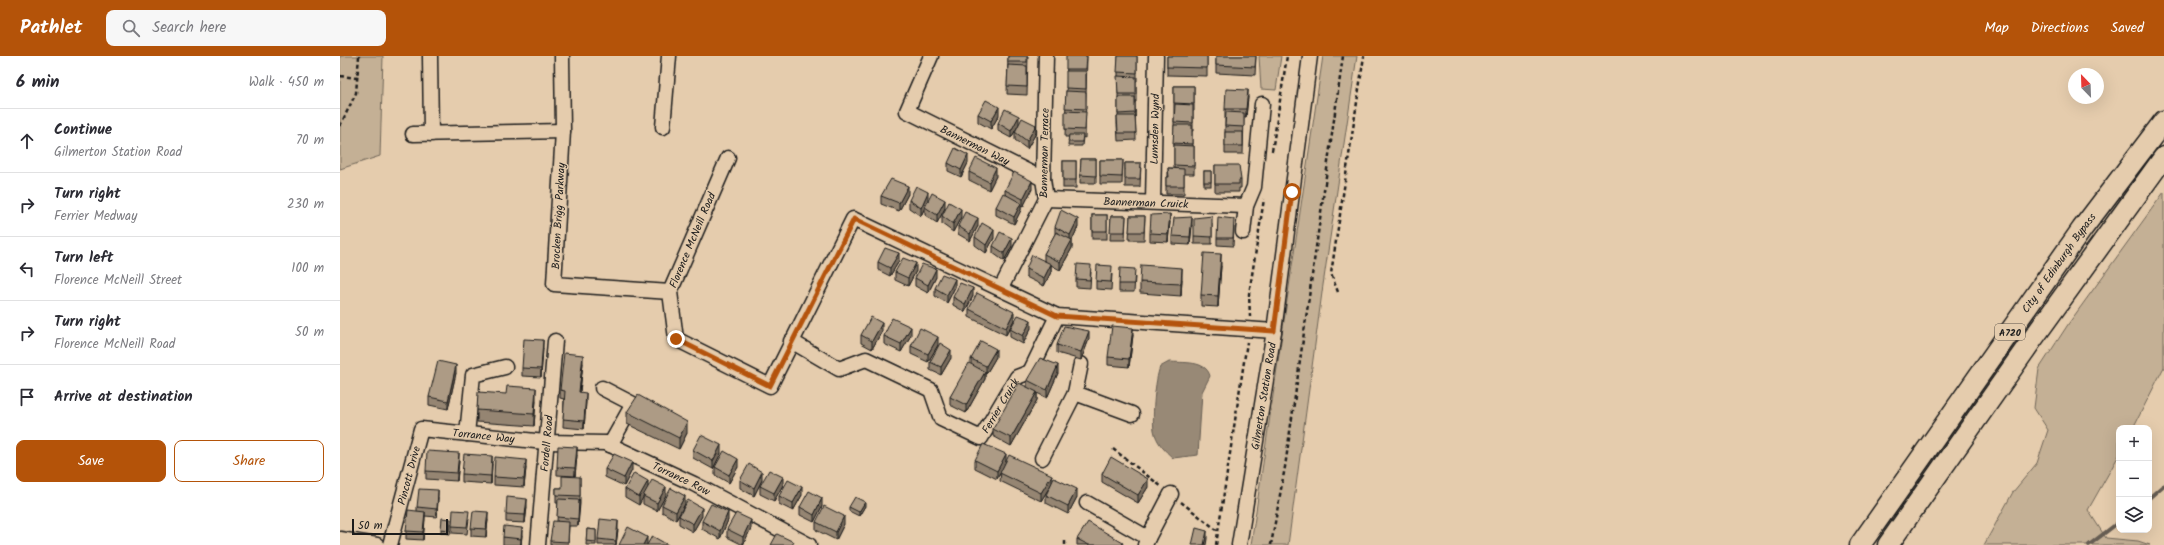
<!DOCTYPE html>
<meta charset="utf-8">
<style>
body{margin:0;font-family:Kalam,sans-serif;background:#f7f7f7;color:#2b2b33}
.controls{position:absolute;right:12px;bottom:12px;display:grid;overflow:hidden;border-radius:8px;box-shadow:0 4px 16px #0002}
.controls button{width:36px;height:36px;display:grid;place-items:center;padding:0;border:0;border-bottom:1px solid #e1e1e2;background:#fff;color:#2b2b33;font:20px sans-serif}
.compass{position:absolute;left:1728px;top:12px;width:36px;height:36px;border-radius:50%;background:#fff;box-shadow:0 4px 16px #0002;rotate:337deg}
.scale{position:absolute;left:12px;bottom:10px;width:96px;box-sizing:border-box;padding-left:4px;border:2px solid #1c1c1c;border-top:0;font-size:11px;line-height:14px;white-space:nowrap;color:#1c1c1c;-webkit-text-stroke:3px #e5ccad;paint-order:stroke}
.stop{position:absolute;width:12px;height:12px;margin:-9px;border:3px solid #b45309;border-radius:50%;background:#fff}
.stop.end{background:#b45309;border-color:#fff;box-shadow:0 1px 4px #0008}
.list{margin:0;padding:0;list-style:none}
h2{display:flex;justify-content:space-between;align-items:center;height:52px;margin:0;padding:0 16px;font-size:17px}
h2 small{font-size:13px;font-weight:400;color:#7c7c81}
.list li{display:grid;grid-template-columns:26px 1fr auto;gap:12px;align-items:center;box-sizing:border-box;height:64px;padding:0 16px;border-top:1px solid #e1e1e2}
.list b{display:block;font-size:15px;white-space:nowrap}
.list p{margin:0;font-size:13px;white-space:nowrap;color:#7c7c81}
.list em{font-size:13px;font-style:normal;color:#7c7c81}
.actions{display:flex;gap:8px;padding:12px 16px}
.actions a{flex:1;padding:9px 0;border:1px solid #b45309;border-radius:8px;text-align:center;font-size:14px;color:#b45309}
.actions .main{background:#b45309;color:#fff}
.icon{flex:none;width:22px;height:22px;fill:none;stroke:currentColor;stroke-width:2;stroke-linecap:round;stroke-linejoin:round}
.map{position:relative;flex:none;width:1824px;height:489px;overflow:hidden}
header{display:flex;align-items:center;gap:24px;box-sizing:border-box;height:56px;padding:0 20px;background:#b45309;color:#fff}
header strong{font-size:19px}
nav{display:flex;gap:22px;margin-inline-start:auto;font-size:14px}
.search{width:280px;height:36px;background:#f7f7f7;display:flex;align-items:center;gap:10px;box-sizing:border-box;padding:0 14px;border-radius:8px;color:#7c7c81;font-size:15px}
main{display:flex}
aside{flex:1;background:#fff}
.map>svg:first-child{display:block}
.green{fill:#c4b095;stroke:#706658}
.water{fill:#988976;stroke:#665d52}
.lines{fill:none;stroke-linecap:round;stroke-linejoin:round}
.stream{stroke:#665d52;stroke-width:4}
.minor-casing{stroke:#1c1c1c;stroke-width:17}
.highway-casing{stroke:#1c1c1c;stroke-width:23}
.path{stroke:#1c1c1c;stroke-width:2.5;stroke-dasharray:4 3;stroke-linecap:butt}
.minor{stroke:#e5ccad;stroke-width:14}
.highway{stroke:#e5ccad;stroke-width:20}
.wall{fill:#958572;stroke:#1c1c1c}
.shaded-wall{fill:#796c5d;stroke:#1c1c1c}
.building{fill:#ad9b85;stroke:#1c1c1c}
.route{stroke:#b45309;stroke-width:5}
.labels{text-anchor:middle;stroke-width:3;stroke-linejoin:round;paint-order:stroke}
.shield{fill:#e5ccad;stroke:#585148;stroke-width:1}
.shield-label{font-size:10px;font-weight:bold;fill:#1c1c1c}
.street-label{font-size:11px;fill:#1c1c1c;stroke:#e5ccad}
</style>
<header>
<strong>Pathlet</strong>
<div class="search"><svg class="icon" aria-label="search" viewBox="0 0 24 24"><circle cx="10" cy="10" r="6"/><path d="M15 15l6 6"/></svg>Search here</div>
<nav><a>Map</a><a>Directions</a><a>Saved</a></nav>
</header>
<main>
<aside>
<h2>6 min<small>Walk · 450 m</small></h2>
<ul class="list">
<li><svg class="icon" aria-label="ahead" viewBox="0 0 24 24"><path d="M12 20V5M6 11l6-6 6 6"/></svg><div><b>Continue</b><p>Gilmerton Station Road</p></div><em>70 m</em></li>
<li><svg class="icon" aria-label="right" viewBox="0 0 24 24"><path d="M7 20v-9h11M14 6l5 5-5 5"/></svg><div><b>Turn right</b><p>Ferrier Medway</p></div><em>230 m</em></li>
<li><svg class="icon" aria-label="left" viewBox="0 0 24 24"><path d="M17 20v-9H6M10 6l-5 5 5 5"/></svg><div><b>Turn left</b><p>Florence McNeill Street</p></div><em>100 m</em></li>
<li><svg class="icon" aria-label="right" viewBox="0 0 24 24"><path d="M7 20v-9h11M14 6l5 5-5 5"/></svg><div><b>Turn right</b><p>Florence McNeill Road</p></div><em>50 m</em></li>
<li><svg class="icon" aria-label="arrive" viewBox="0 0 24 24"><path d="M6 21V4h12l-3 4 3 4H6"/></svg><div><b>Arrive at destination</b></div></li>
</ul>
<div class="actions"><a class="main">Save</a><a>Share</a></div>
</aside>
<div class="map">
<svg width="1824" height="489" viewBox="0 0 1824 489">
<rect width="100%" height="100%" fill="#e5ccad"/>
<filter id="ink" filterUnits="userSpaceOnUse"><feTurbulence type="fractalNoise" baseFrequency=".025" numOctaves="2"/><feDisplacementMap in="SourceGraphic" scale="8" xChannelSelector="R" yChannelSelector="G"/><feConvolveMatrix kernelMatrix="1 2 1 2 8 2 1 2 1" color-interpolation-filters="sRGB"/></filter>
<g filter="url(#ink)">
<g class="green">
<polygon points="0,0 43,0 40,100 0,113"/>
<polygon points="919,0 941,0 936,34 921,33"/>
<polygon points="983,0 1017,0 983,229 948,489 911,489"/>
<polygon points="1824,136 1824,311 1793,372 1779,372 1779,399 1748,454 1766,482 1798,485 1810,489 1644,489 1673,436 1697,407 1708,374 1694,352 1699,313 1729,267"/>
</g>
<path class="water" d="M 829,306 C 843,307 866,304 870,320 L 862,336 L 858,399 L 833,402 C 825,395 816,386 814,374 C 812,360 815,324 820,311 Z"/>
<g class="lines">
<g class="stream">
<polyline points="1809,442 1824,429"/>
<polyline points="1749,489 1779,466"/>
</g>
<defs>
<g id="minor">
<polyline points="90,0 91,78"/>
<polyline points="222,0 223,75 214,228 330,236"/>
<path id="s1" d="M 591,0 L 567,55 L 703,123"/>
<polyline points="323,71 329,0"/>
<polyline points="73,78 223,75"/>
<polyline points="388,102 330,236 336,283 430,330 513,163 717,260 934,275"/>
<path id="s2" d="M 706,143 L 906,150"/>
<path id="s3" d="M 813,146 L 816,0"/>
<polyline points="903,176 906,150 914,131 922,48"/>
<polyline points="661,232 706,143 703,123 706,0"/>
<path id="s4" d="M 451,285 L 499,313 L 526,303 L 591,334 L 601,363 L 641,382 L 677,321 L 690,316 L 717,260"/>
<polyline points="262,332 293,348 270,389"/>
<polyline points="735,337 741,308"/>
<polyline points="127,378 133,319 165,311"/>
<polyline points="702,402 735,337 792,358"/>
<polyline points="747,447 808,482 805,489"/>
<polyline points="808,482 831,438"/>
<polyline points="0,483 37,489"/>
<path id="s5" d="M 50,489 L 81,373 L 205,386 L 266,387 L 354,428 L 469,489"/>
<path id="s6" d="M 198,489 L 215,285"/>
<path id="s7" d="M 899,489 L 934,275 L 970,0"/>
</g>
<g id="highway">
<path id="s8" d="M 1520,489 L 1742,173 L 1824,65"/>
<polyline points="1548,489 1692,284 1824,101"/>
</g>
</defs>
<use href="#minor" class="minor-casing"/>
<use href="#highway" class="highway-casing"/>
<g class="path">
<polyline points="0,20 17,22"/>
<polyline points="0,70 16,37 19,0"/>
<polyline points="932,95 947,0"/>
<polyline points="998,236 991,218 1024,0"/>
<polyline points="910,261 909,238 924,143"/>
<polyline points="773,393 822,431"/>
<polyline points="841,446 878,475"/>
<polyline points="725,485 725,489"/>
<polyline points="876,489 907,286"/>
<polyline points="931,489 945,411 1003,0"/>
</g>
<use href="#minor" class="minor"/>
<use href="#highway" class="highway"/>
</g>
<g class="wall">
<polygon points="668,0 688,0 687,39 667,38"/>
<polygon points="727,0 747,0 745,82 743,81 742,90 728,90 729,81 725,81"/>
<polygon points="778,0 797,0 797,25 796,25 796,46 795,46 796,84 778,85 777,68 777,60 778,60"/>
<polygon points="827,0 867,0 867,20 827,19"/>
<polygon points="876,0 916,0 915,19 876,17"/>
<polygon points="834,30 854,30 854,55 853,55 853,75 852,75 852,90 854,90 854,118 844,118 844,138 826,138 826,121 828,121 828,112 834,112"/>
<polygon points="908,41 906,61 904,61 903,98 885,98 885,53"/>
<polygon points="638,58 659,59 651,73 638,66"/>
<polygon points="658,67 679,68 671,82 658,75"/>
<polygon points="675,76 696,77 687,93 675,84"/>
<polygon points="741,103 756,103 756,127 740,127"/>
<polygon points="760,104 783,104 782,128 760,128"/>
<rect x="723" y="105" width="13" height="27"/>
<polygon points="608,107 628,107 621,121 608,115"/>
<polygon points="785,107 801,107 800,131 785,131"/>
<polygon points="875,109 901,124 901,132 899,132 899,136 875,136"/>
<rect x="864" y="115" width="7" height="15"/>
<polygon points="629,116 656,120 649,134 629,124"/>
<polygon points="692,133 683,151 681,150 681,154 674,168 656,159 656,151 665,138 665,134"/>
<polygon points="568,138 559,155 541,148 541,140"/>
<polygon points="569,144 588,144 581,160 569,152"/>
<polygon points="585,151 605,152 597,167 585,159"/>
<rect x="752" y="159" width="15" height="24"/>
<polygon points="602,160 621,161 613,176 602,168"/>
<polygon points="771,160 786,160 785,184 770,184"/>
<polygon points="790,160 805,160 804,184 789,184"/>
<polygon points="830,166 828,186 810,185 810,177"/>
<polygon points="872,168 872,188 854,188 854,180"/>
<polygon points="852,169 850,189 832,188 832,180"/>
<polygon points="618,170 638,170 630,185 618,178"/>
<polygon points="715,171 738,171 732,184 732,192 720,214 711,209 711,216 704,230 686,221 686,213 704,205 704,198 715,178"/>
<polygon points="894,171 893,190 877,189 877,182"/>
<polygon points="635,181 654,182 646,197 635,189"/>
<polygon points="653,190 672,190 664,205 653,197"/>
<polygon points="559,205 550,220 538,214 538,206"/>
<polygon points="881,210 878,251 861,250 861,239"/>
<polygon points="576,215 568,230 555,224 555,216"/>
<polygon points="751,216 750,232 736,231 736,223"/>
<polygon points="772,218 771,234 756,233 756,225"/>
<polygon points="596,221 588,237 575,230 575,222"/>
<polygon points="795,221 794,236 779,236 779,228"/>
<polygon points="842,223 841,240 800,237 800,226"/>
<polygon points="615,231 607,247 595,240 595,232"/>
<polygon points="633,240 625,256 613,249 613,241"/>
<polygon points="629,253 674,264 666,279 629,261"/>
<polygon points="691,272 683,288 670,281 670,273"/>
<polygon points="542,275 532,293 521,287 521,279"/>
<polygon points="571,279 561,296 544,288 544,280"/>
<polygon points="793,279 789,311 768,309 768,301"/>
<polygon points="749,283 741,304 717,297 717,289"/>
<polygon points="598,289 588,306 571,298 571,290"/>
<polygon points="203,292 201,321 182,320 182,312"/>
<polygon points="656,301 646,318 645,318 645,323 626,357 610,349 610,341 631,308 631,303"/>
<polygon points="611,302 601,319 590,314 590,306"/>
<polygon points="243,307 240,336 246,345 244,373 223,371 224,343 220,342 220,334"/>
<polygon points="116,317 108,353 89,349 89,341"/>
<polygon points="718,317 707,342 697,337 697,344 671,390 653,380 653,373 687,331 687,324"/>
<polygon points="196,344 194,370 137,366 137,354"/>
<polygon points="287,356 347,377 339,393 287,368"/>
<polygon points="353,394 381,397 373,413 353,402"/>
<polygon points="237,399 235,420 217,419 217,411"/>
<polygon points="635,404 666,406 712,427 701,445 660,425 661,416 657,423 635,412"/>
<polygon points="119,405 117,425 86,423 86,415"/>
<polygon points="152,408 151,428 122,426 122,418"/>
<polygon points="375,411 398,411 389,427 375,419"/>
<polygon points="186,412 184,431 154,429 154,421"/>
<polygon points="265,413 292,414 284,430 265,421"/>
<polygon points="762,418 808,431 798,447 762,426"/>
<polygon points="240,421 240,448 238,470 229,470 228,489 210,489 210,485 217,465 218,447 216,447 216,432 222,432"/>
<polygon points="400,424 422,424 414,440 400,432"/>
<polygon points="443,429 434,445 420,438 420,430"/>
<polygon points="308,432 326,439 317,455 303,448 303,440 299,449 285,441 285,433"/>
<polygon points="462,439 453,455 439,448 439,440"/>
<polygon points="706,439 737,441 728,458 706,447"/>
<polygon points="98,442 97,461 85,460 83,484 66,483 66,475 77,455 77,451"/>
<polygon points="345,448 336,464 322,456 322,449"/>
<polygon points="482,450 474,466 460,459 460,451"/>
<polygon points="525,450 519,460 509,455 509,451"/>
<polygon points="187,451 185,467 166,466 166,458"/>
<polygon points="339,460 362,460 353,476 339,468"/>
<polygon points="129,463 127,478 112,477 112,470"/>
<polygon points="148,464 146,481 131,480 131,472"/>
<polygon points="388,464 380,483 362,473 362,465"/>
<polygon points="476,466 504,468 496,484 476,474"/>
<polygon points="111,467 110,478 101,477 101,473"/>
<polygon points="411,472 403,489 387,481 387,473"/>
<polygon points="247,473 256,474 256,489 246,489"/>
<polygon points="278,473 276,489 258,489 258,483"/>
<polygon points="182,479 181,489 163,489 163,481"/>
<polygon points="737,483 783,489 737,489"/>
</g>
<g class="shaded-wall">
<polygon points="908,34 908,41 906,61 906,53"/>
<polygon points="659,51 659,59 651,73 651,65"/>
<polygon points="679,60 679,68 671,82 671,75"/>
<polygon points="696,69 696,77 687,93 687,85"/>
<polygon points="628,99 628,107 621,121 621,114"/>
<polygon points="656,112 656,120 649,134 649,126"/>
<polygon points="692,125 692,133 683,151 683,143"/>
<polygon points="568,130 568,138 559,155 559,147"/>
<polygon points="588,136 588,144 581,160 581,152"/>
<polygon points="605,144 605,152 597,167 597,159"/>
<polygon points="681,147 681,154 674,168 674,161"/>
<polygon points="621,153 621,161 613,176 613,168"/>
<polygon points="830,158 830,166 828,186 828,178"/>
<polygon points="852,161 852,169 850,189 850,181"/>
<polygon points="638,162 638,170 630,185 630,178"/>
<polygon points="738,163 738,171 732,184 732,192 720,214 720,206 730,187 730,179"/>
<polygon points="654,174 654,182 646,197 646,189"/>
<polygon points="672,182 672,190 664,205 664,197"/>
<polygon points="559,197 559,205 550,220 550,212"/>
<polygon points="881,198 881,210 878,251 878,240"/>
<polygon points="576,207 576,215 568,230 568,222"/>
<polygon points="711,208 711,216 704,230 704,222"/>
<polygon points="842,212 842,223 841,240 841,228"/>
<polygon points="596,213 596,221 588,237 588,229"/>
<polygon points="615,223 615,231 607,247 607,239"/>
<polygon points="633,232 633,240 625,256 625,248"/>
<polygon points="674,256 674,264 666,279 666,272"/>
<polygon points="691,264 691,272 683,288 683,280"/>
<polygon points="542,267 542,275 532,293 532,285"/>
<polygon points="571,271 571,279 561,296 561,288"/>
<polygon points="793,272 793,279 789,311 789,303"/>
<polygon points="749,275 749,283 741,304 741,296"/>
<polygon points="598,281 598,289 588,306 588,298"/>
<polygon points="203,284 203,292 201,321 201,313"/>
<polygon points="656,293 656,301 646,318 646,310"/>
<polygon points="611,294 611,302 601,319 601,311"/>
<polygon points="243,299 243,307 239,344 239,336"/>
<polygon points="116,309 116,317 108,353 108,345"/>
<polygon points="718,309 718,317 707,342 707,334"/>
<polygon points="645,316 645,323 626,357 626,349"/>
<polygon points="196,332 196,344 194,370 194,358"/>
<polygon points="697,336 697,344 671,390 671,382"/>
<polygon points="246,337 246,345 244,373 244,365"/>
<polygon points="347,366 347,377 339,393 339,382"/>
<polygon points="381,389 381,397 373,413 373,405"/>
<polygon points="237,391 237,399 235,420 235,412"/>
<polygon points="119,397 119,405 117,425 117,417"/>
<polygon points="666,398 666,406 657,423 657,415"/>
<polygon points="152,400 152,408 151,428 151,420"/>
<polygon points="398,403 398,411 389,427 389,419"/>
<polygon points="186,404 186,412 184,431 184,423"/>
<polygon points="292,406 292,414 284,430 284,422"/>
<polygon points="422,416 422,424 414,440 414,432"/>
<polygon points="712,419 712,427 701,445 701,437"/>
<polygon points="443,421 443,429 434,445 434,437"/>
<polygon points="808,423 808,431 798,447 798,439"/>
<polygon points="308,425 308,432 299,449 299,441"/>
<polygon points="326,431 326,439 317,455 317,447"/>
<polygon points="462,431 462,439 453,455 453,447"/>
<polygon points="737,433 737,441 728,458 728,450"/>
<polygon points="98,434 98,442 97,461 97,453"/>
<polygon points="345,440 345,448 336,464 336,456"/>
<polygon points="482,442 482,450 474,466 474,459"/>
<polygon points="187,443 187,451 185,467 185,459"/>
<polygon points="239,444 239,452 238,470 238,463"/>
<polygon points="525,446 525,450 519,460 519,456"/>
<polygon points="362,452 362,460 353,476 353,468"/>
<polygon points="85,456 85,464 83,484 83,476"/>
<polygon points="148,456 148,464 146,481 146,473"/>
<polygon points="388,456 388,464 380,483 380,475"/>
<polygon points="504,460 504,468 496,484 496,476"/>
<polygon points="411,464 411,472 403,489 403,481"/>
<polygon points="278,465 278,473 276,489 276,485"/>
<polygon points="182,472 182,479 181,489 181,483"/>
<polygon points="867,475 867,483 866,489 864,489"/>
<polygon points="307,481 307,489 303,489"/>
</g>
<g class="building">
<rect x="668" y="0" width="19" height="6"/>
<polygon points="726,0 747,0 746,13 726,13"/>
<polygon points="778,0 797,0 797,17 777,16"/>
<polygon points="827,0 867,0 867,12 827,11"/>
<polygon points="876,0 916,0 915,11 876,9"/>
<polygon points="668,9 687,10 687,31 667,30"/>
<polygon points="726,15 746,15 746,33 726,32"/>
<polygon points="777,20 796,21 796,38 778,38"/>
<polygon points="834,30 854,30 854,48 834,47"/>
<polygon points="886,33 908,34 906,53 885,53"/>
<polygon points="726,35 746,36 746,53 725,52"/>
<polygon points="778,41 795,41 795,57 778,58"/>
<polygon points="646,44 659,51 651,65 638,58"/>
<polygon points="835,48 853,49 853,67 834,66"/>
<polygon points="665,53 679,60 671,75 658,67"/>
<polygon points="725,55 746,56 745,74 725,73"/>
<polygon points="886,56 904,57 904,71 885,70"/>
<polygon points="777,60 795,60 796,77 778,77"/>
<polygon points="682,62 696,69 687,85 675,76"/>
<polygon points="834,69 852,69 852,88 833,87"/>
<rect x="885" y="76" width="18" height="14"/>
<polygon points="729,79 743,79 742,86 728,86"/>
<polygon points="834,89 854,90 854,110 834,109"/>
<polygon points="615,92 628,99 621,114 608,107"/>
<polygon points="636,102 656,112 649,126 629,116"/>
<polygon points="741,103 756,103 756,120 740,119"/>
<polygon points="760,104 783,104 782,121 760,120"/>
<rect x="723" y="105" width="13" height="19"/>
<polygon points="785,107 801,107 800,123 785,123"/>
<polygon points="875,109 899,109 901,124 899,124 899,128 875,128"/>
<polygon points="828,112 844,113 844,130 826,130 826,121 829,121"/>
<rect x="864" y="115" width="7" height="11"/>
<polygon points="674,116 692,125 683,143 665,134"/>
<polygon points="551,123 568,130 559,147 541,140"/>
<polygon points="576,130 588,136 581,152 569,144"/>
<polygon points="592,137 605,144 597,159 585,151"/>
<polygon points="663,137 681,147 674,161 656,151"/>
<polygon points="609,146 621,153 613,168 602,160"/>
<polygon points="721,154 738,163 730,179 715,171"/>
<polygon points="625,156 638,162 630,178 618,170"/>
<polygon points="830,158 828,178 810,177 811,159"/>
<rect x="752" y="159" width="15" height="16"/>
<polygon points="771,160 786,160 785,176 770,176"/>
<polygon points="790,160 805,160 804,176 789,176"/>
<polygon points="872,160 872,181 854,180 854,162"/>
<polygon points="852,161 850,181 832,180 834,162"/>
<polygon points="878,161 894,163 893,182 877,182"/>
<polygon points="642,167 654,174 646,189 635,181"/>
<polygon points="660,176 672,182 664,197 653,190"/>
<polygon points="716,176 732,184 720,206 704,198"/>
<polygon points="545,192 559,197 550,212 538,206"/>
<polygon points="864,197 881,198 878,240 861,239"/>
<polygon points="692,199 711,208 704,222 686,213"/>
<polygon points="563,202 576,207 568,222 555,216"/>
<polygon points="582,208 596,213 588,229 575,222"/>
<polygon points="737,208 751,209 750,224 736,223"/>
<polygon points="757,209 772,210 771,226 756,225"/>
<polygon points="801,209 842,212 841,228 800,226"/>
<polygon points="780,212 795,213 794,228 779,228"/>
<polygon points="602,218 615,223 607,239 595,232"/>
<polygon points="620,227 633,232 625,248 613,241"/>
<polygon points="637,237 674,256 666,272 629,253"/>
<polygon points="678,259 691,264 683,280 670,273"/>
<polygon points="531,261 542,267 532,285 521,279"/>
<polygon points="552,262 571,271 561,288 544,280"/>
<polygon points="724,270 749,275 741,296 717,289"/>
<polygon points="772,270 793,272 789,303 768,301"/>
<polygon points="580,272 598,281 588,298 571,290"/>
<polygon points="184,283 203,284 201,313 182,312"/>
<polygon points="641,285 656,293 646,310 631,303"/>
<polygon points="600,287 611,294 601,311 590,306"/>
<polygon points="224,297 243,299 239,336 246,337 244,365 223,363 225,335 220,334"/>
<polygon points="700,302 718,309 707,334 687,324"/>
<polygon points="98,305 116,309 108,345 89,341"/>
<polygon points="629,307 645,316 626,349 610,341"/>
<polygon points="679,327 697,336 671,382 653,373"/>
<polygon points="167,330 196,332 194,358 137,354 138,336 166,338"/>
<polygon points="298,339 347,366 339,382 287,356"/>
<polygon points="361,379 381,389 373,405 353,394"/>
<polygon points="643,388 666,398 657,415 635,404"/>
<polygon points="218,390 237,391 235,412 217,411"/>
<polygon points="87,395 119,397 117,417 86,415"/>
<polygon points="384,395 398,403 389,419 375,411"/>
<polygon points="124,398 152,400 151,420 122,418"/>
<polygon points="274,398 292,406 284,422 265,413"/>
<polygon points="669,399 712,419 701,437 660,417"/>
<polygon points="155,401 186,404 184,423 154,421"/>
<polygon points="771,401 808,423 798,439 762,418"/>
<polygon points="409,408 422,416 414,432 400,424"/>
<polygon points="429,414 443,421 434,437 420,430"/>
<polygon points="294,417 308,425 299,441 285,433"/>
<polygon points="222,420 240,421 240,440 216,439 216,432 222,432"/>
<polygon points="714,422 737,433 728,450 706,439"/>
<polygon points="312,424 326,431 317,447 303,440"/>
<polygon points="448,424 462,431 453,447 439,440"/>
<polygon points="331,432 345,440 336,456 322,449"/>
<polygon points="79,433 98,434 97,453 77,451"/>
<polygon points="469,435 482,442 474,459 460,451"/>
<polygon points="167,441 187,443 185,459 166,458"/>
<polygon points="515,441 525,446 519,456 509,451"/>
<polygon points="218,443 239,444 238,463 217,461"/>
<polygon points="348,444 362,452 353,468 339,460"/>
<polygon points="371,448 388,456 380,475 362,465"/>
<polygon points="484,450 504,460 496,476 476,466"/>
<polygon points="68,454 85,456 83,476 66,475"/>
<polygon points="113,454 129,455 127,471 112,470"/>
<polygon points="133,455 148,456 146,473 131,472"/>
<polygon points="396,457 411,464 403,481 387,473"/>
<polygon points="102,462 111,463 110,474 101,473"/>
<polygon points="260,463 278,465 276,485 258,483"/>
<polygon points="213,465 229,466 228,486 210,485"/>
<polygon points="748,466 783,487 782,489 749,489 737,483"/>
<polygon points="164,470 182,472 181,483 163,481"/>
<polygon points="288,471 307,481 303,489 279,489"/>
<polygon points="856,472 867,475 864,489 852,489"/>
<polygon points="247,473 256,474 256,486 246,485"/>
<polygon points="437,478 454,486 452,489 431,489"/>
<polygon points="312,480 328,489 307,489"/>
</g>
</g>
<g class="lines" filter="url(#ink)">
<polyline class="route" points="336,283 430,330 514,163 717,260 934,275 952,136"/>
</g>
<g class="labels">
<rect class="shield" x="1655" y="268" width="30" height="16" rx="3"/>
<g class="shield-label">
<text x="1670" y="280">A720</text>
</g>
<g class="street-label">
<text dy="4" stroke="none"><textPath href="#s3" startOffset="73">Lumsden Wynd</textPath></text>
<text dy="4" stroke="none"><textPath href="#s1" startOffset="136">Bannerman Way</textPath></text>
<text transform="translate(704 97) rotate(-89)" y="4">Bannerman Terrace</text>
<text dy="4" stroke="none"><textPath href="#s2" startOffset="100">Bannerman Cruick</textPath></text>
<text transform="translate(218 160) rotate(-87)" y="4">Brocken Brigg Parkway</text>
<text transform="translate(352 184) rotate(-67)" y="4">Florence McNeill Road</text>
<text dy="4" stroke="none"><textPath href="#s8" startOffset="345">City of Edinburgh Bypass</textPath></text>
<text dy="4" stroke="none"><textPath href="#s7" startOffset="151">Gilmerton Station Road</textPath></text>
<text dy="4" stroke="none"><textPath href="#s4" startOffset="269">Ferrier Cruick</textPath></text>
<text dy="4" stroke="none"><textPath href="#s5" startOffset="183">Torrance Way</textPath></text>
<text dy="4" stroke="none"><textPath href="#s6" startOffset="102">Fordell Road</textPath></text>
<text dy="4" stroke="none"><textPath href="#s5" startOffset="72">Pincott Drive</textPath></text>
<text dy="4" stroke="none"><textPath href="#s5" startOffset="389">Torrance Row</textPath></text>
</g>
</g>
</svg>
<div class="controls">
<button>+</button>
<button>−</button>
<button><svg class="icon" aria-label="layers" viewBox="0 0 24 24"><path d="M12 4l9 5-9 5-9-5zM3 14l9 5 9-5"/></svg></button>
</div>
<svg class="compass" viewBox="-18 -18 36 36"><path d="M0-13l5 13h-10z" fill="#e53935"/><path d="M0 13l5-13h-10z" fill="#7c7c81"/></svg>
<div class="scale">50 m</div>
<div class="stop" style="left:952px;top:136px"></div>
<div class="stop end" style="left:336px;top:283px"></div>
</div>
</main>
